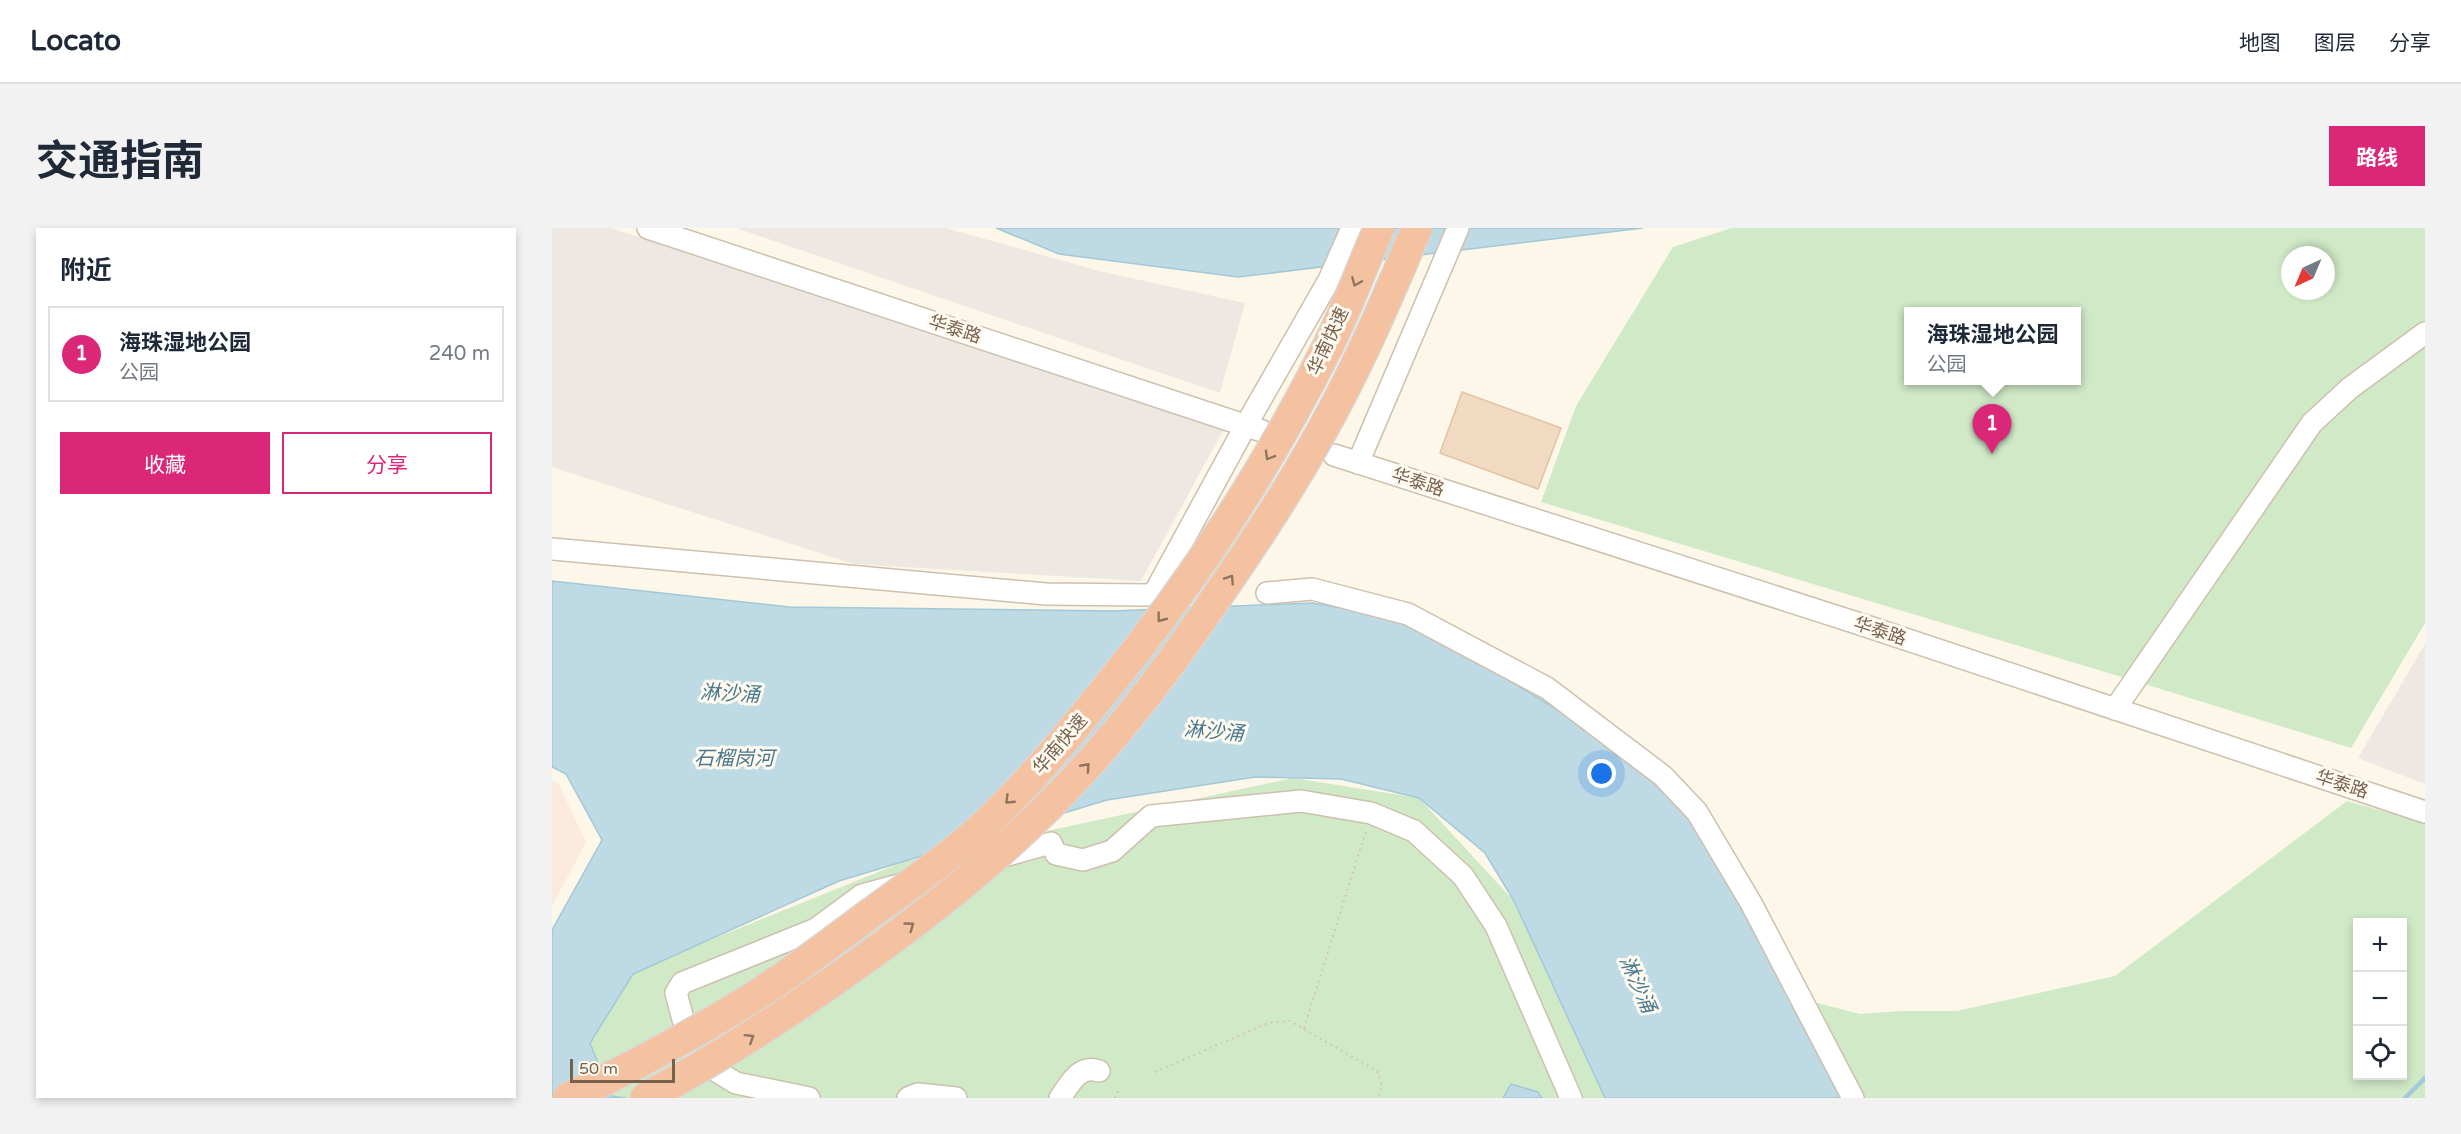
<!DOCTYPE html>
<html lang="zh">
<meta charset="utf-8">
<style>
body{margin:0;font-family:"Varela Round","Noto Sans SC",sans-serif;background:#f2f2f3;color:#1f2937}
.controls{position:absolute;right:18px;bottom:18px;display:grid;overflow:hidden;border-radius:0px;box-shadow:0 3px 9px #0003}
.controls button{width:54px;height:54px;display:grid;place-items:center;padding:0;border:0;border-bottom:2px solid #e0e1e3;background:#fff;color:#1f2937;font:30px sans-serif}
.compass{position:absolute;left:1729px;top:18px;width:54px;height:54px;border-radius:50%;background:#fff;box-shadow:0 3px 9px #0003;rotate:224deg}
.scale{position:absolute;left:18px;bottom:15px;width:105px;box-sizing:border-box;padding-left:6px;border:3px solid #76614d;border-top:0;font-size:16px;line-height:21px;white-space:nowrap;color:#76614d;-webkit-text-stroke:4px #fefaef;paint-order:stroke}
.you{position:absolute;left:1050px;top:546px;width:21px;height:21px;margin:-15px;border:4px solid #fff;border-radius:50%;background:#1a73e8;box-shadow:0 0 0 9px #1a73e833}
.badge{display:grid;place-items:center;width:39px;height:39px;border-radius:50%;background:#db2777;color:#fff;font-size:20px;font-weight:700}
.pin{position:absolute;translate:-50% -50px;filter:drop-shadow(0 2px 3px #0008)}
.pin::after{content:'';position:absolute;top:32px;width:21px;height:18px;background:inherit;clip-path:polygon(0 0,100% 0,50% 100%)}
.popup{position:absolute;left:1352px;top:79px;width:177px;height:78px;box-sizing:border-box;display:grid;place-content:center;border-radius:0px;background:#fff;filter:drop-shadow(0 2px 4px #0005);font-size:20px;white-space:nowrap;color:#747a83}
.popup b{font-size:22px;color:#1f2937}
.popup::after{content:'';position:absolute;left:50%;top:100%;margin-left:-12px;border:12px solid transparent;border-top-color:#fff}
.list{margin:0;padding:0;list-style:none}
h2{display:flex;justify-content:space-between;align-items:center;height:78px;margin:0;padding:0 24px;font-size:26px}
h2 small{font-size:20px;font-weight:400;color:#747a83}
.list li{display:grid;grid-template-columns:39px 1fr auto;gap:18px;align-items:center;box-sizing:border-box;height:96px;margin:0 12px 12px;padding:0 12px;border:2px solid #e0e1e3;border-radius:0px}
.list b{display:block;font-size:22px;white-space:nowrap}
.list p{margin:0;font-size:20px;white-space:nowrap;color:#747a83}
.list em{font-size:20px;font-style:normal;color:#747a83}
.actions{display:flex;gap:12px;padding:18px 24px}
.actions a{flex:1;padding:14px 0;border:2px solid #db2777;border-radius:0px;text-align:center;font-size:21px;color:#db2777}
.actions .main{background:#db2777;color:#fff}
.icon{flex:none;width:33px;height:33px;fill:none;stroke:currentColor;stroke-width:2;stroke-linecap:round;stroke-linejoin:round}
.map{position:relative;flex:none;width:1873px;height:870px;overflow:hidden;border-radius:0px}
header{display:flex;align-items:center;gap:36px;box-sizing:border-box;height:84px;padding:0 30px;background:#fff;border-bottom:2px solid #e0e1e3}
header strong{font-size:28px}
nav{display:flex;gap:33px;margin-inline-start:auto;font-size:21px}
.intro{display:flex;align-items:center;justify-content:space-between;box-sizing:border-box;height:144px;padding:0 36px}
h1{margin:0;font-size:42px}
.button{padding:15px 27px;border-radius:0px;background:#db2777;color:#fff;font-size:21px;font-weight:700}
main{display:flex;gap:36px;padding:0 36px}
aside{flex:1;background:#fff;border-radius:0px;box-shadow:0 3px 9px #0003}
.map>svg:first-child{display:block}
.commercial{fill:#fceadc}
.industrial{fill:#ede8e1}
.green{fill:#d0e9c7;fill-rule:evenodd}
.water{fill:#bddae5;stroke:#a3c8d7;stroke-width:1.5}
.lines{fill:none;stroke-linecap:round;stroke-linejoin:round}
.stream{stroke:#a3c8d7;stroke-width:4.5}
.building{fill:#f0dac1;stroke:#e3c3a1;stroke-width:1.5}
.minor-casing{stroke:#cec0ae;stroke-width:24}
.path{stroke:#d6bea3;stroke-width:2;stroke-dasharray:1.5 4.5;stroke-linecap:butt}
.minor{stroke:#fff;stroke-width:21}
.highway-bridge-casing{stroke:#dbd6d1;stroke-width:33;stroke-linecap:butt}
.highway-bridge{stroke:#f4c2a1;stroke-width:30}
.oneway{stroke:#8f745e}
.labels{text-anchor:middle;stroke-width:6;stroke-linejoin:round;paint-order:stroke}
.street-label{font-size:18px;fill:#76614d;stroke:#fefaef}
.water-label{font-size:20px;font-style:italic;fill:#4a798f;stroke:#fefaef}
</style>
<header>
<strong>Locato</strong>
<nav><a>地图</a><a>图层</a><a>分享</a></nav>
</header>
<div class="intro"><h1>交通指南</h1><a class="button">路线</a></div>
<main>
<aside>
<h2>附近<small></small></h2>
<ul class="list">
<li><span class="badge">1</span><div><b>海珠湿地公园</b><p>公园</p></div><em>240 m</em></li>
</ul>
<div class="actions"><a class="main">收藏</a><a>分享</a></div>
</aside>
<div class="map">
<svg width="1873" height="870" viewBox="0 0 1873 870">
<rect width="100%" height="100%" fill="#fcf7e8"/>
<polygon class="commercial" points="0,552 6,555 34,614 0,678"/>
<g class="industrial">
<polygon points="0,0 59,0 673,199 589,353 302,336 0,239"/>
<polygon points="184,0 393,0 551,44 693,75 668,165"/>
<polygon points="1873,416 1873,556 1806,530"/>
</g>
<g class="green">
<path d="M 1180,0 L 1873,0 L 1873,395 L 1799,520 L 1583,453 L 989,274 L 1024,178 L 1121,19 ZM 1738,27 L 1774,27 L 1774,63 L 1738,63 ZM 1356,83 L 1524,83 L 1524,152 L 1356,152 Z"/>
<polygon points="741,550 867,570 962,673 1053,870 0,870 38,815 81,746 153,714 351,634"/>
<path d="M 1795,573 L 1873,595 L 1873,870 L 1289,870 L 1245,784 L 1266,775 L 1308,786 L 1349,783 L 1405,783 L 1563,748 ZM 1806,694 L 1850,694 L 1850,848 L 1806,848 Z"/>
</g>
<g class="water">
<polygon points="444,0 1091,0 686,49 507,26"/>
<polygon points="0,353 238,379 561,383 760,375 855,391 1036,500 1129,576 1179,653 1289,870 1053,870 962,673 933,625 867,570 789,551 703,549 555,572 287,653 81,746 38,815 59,868 74,870 0,870 0,702 50,612 14,546 0,539"/>
<polygon points="959,856 986,864 990,870 951,870"/>
</g>
<g class="lines">
<polyline class="stream" points="1853,870 1873,850"/>
</g>
<polygon class="building" points="910,164 1009,200 986,261 888,225"/>
<g class="lines">
<defs>
<g id="minor">
<polyline points="96,0 710,203"/>
<polyline points="782,227 1311,397 1873,584"/>
<polyline points="806,235 906,0"/>
<polyline points="0,321 494,366 597,367 603,364 694,197 777,52 800,0"/>
<polyline points="715,365 760,361 856,386 995,460 1111,548 1145,584 1199,675 1301,870"/>
<polyline points="1563,481 1760,195 1798,160 1873,105"/>
<polyline points="257,870 184,855 141,829 124,765 130,755 264,701 310,667 499,615 504,626 531,632 560,623 599,588 749,573 819,585 862,603 911,648 944,698 1019,870"/>
<polyline points="356,870 366,866 404,870"/>
<path d="M 508,870 C 518,856 527,836 547,843"/>
</g>
</defs>
<use href="#minor" class="minor-casing"/>
<g class="path">
<polyline points="752,800 814,603"/>
<polyline points="603,844 716,795 738,793 825,843 830,857 826,870"/>
<polyline points="563,870 568,860"/>
</g>
<use href="#minor" class="minor"/>
<defs>
<g id="highway-bridge">
<path d="M 16,870 C 84,837 151,802 214,761 C 250,737 284,711 319,685 C 355,659 392,633 426,603 C 471,562 511,514 549,467 C 639,357 713,245 776,118 C 795,80 810,39 827,0"/>
<path d="M 93,870 C 162,833 226,792 290,747 C 378,685 463,618 535,538 C 586,482 631,420 673,357 C 723,285 769,211 807,131 C 828,88 846,44 865,0"/>
</g>
</defs>
<use href="#highway-bridge" class="highway-bridge-casing"/>
<use href="#highway-bridge" class="highway-bridge"/>
</g>
<defs><path id="oneway-chevron" d="M-2-3.5L2.5 0L-2 3.5" fill="none" stroke-width="1.6" stroke-linecap="round" stroke-linejoin="round" transform="scale(1.5)"/></defs>
<g class="oneway">
<use href="#oneway-chevron" transform="translate(804 54) rotate(113)"/>
<use href="#oneway-chevron" transform="translate(717 228) rotate(120)"/>
<use href="#oneway-chevron" transform="translate(678 351) rotate(-56)"/>
<use href="#oneway-chevron" transform="translate(609 390) rotate(127)"/>
<use href="#oneway-chevron" transform="translate(534 539) rotate(-48)"/>
<use href="#oneway-chevron" transform="translate(457 572) rotate(136)"/>
<use href="#oneway-chevron" transform="translate(358 698) rotate(-36)"/>
<use href="#oneway-chevron" transform="translate(198 810) rotate(-32)"/>
</g>
<g class="labels">
<g class="street-label">
<text transform="translate(403 101) rotate(18)" y="6">华泰路</text>
<text transform="translate(776 113) rotate(-65)" y="6">华南快速</text>
<text transform="translate(866 254) rotate(18)" y="6">华泰路</text>
<text transform="translate(1328 403) rotate(18)" y="6">华泰路</text>
<text transform="translate(508 516) rotate(-49)" y="6">华南快速</text>
<text transform="translate(1790 556) rotate(18)" y="6">华泰路</text>
</g>
<g class="water-label">
<text transform="translate(178 465) rotate(3)" y="7">淋沙涌</text>
<text transform="translate(662 503) rotate(5)" y="7">淋沙涌</text>
<text x="182" y="537">石榴岗河</text>
<text transform="translate(1086 756) rotate(66)" y="7">淋沙涌</text>
</g>
</g>
</svg>
<div class="controls">
<button>+</button>
<button>−</button>
<button><svg class="icon" aria-label="locate" viewBox="0 0 24 24"><circle cx="12" cy="12" r="6"/><path d="M12 2v4M12 18v4M2 12h4M18 12h4"/></svg></button>
</div>
<svg class="compass" viewBox="-18 -18 36 36"><path d="M0-13l5 13h-10z" fill="#e53935"/><path d="M0 13l5-13h-10z" fill="#747a83"/></svg>
<div class="scale">50 m</div>
<div class="you"></div>
<div class="pin badge" style="left:1440px;top:226px">1</div>
<div class="popup"><b>海珠湿地公园</b>公园</div>
</div>
</main>
